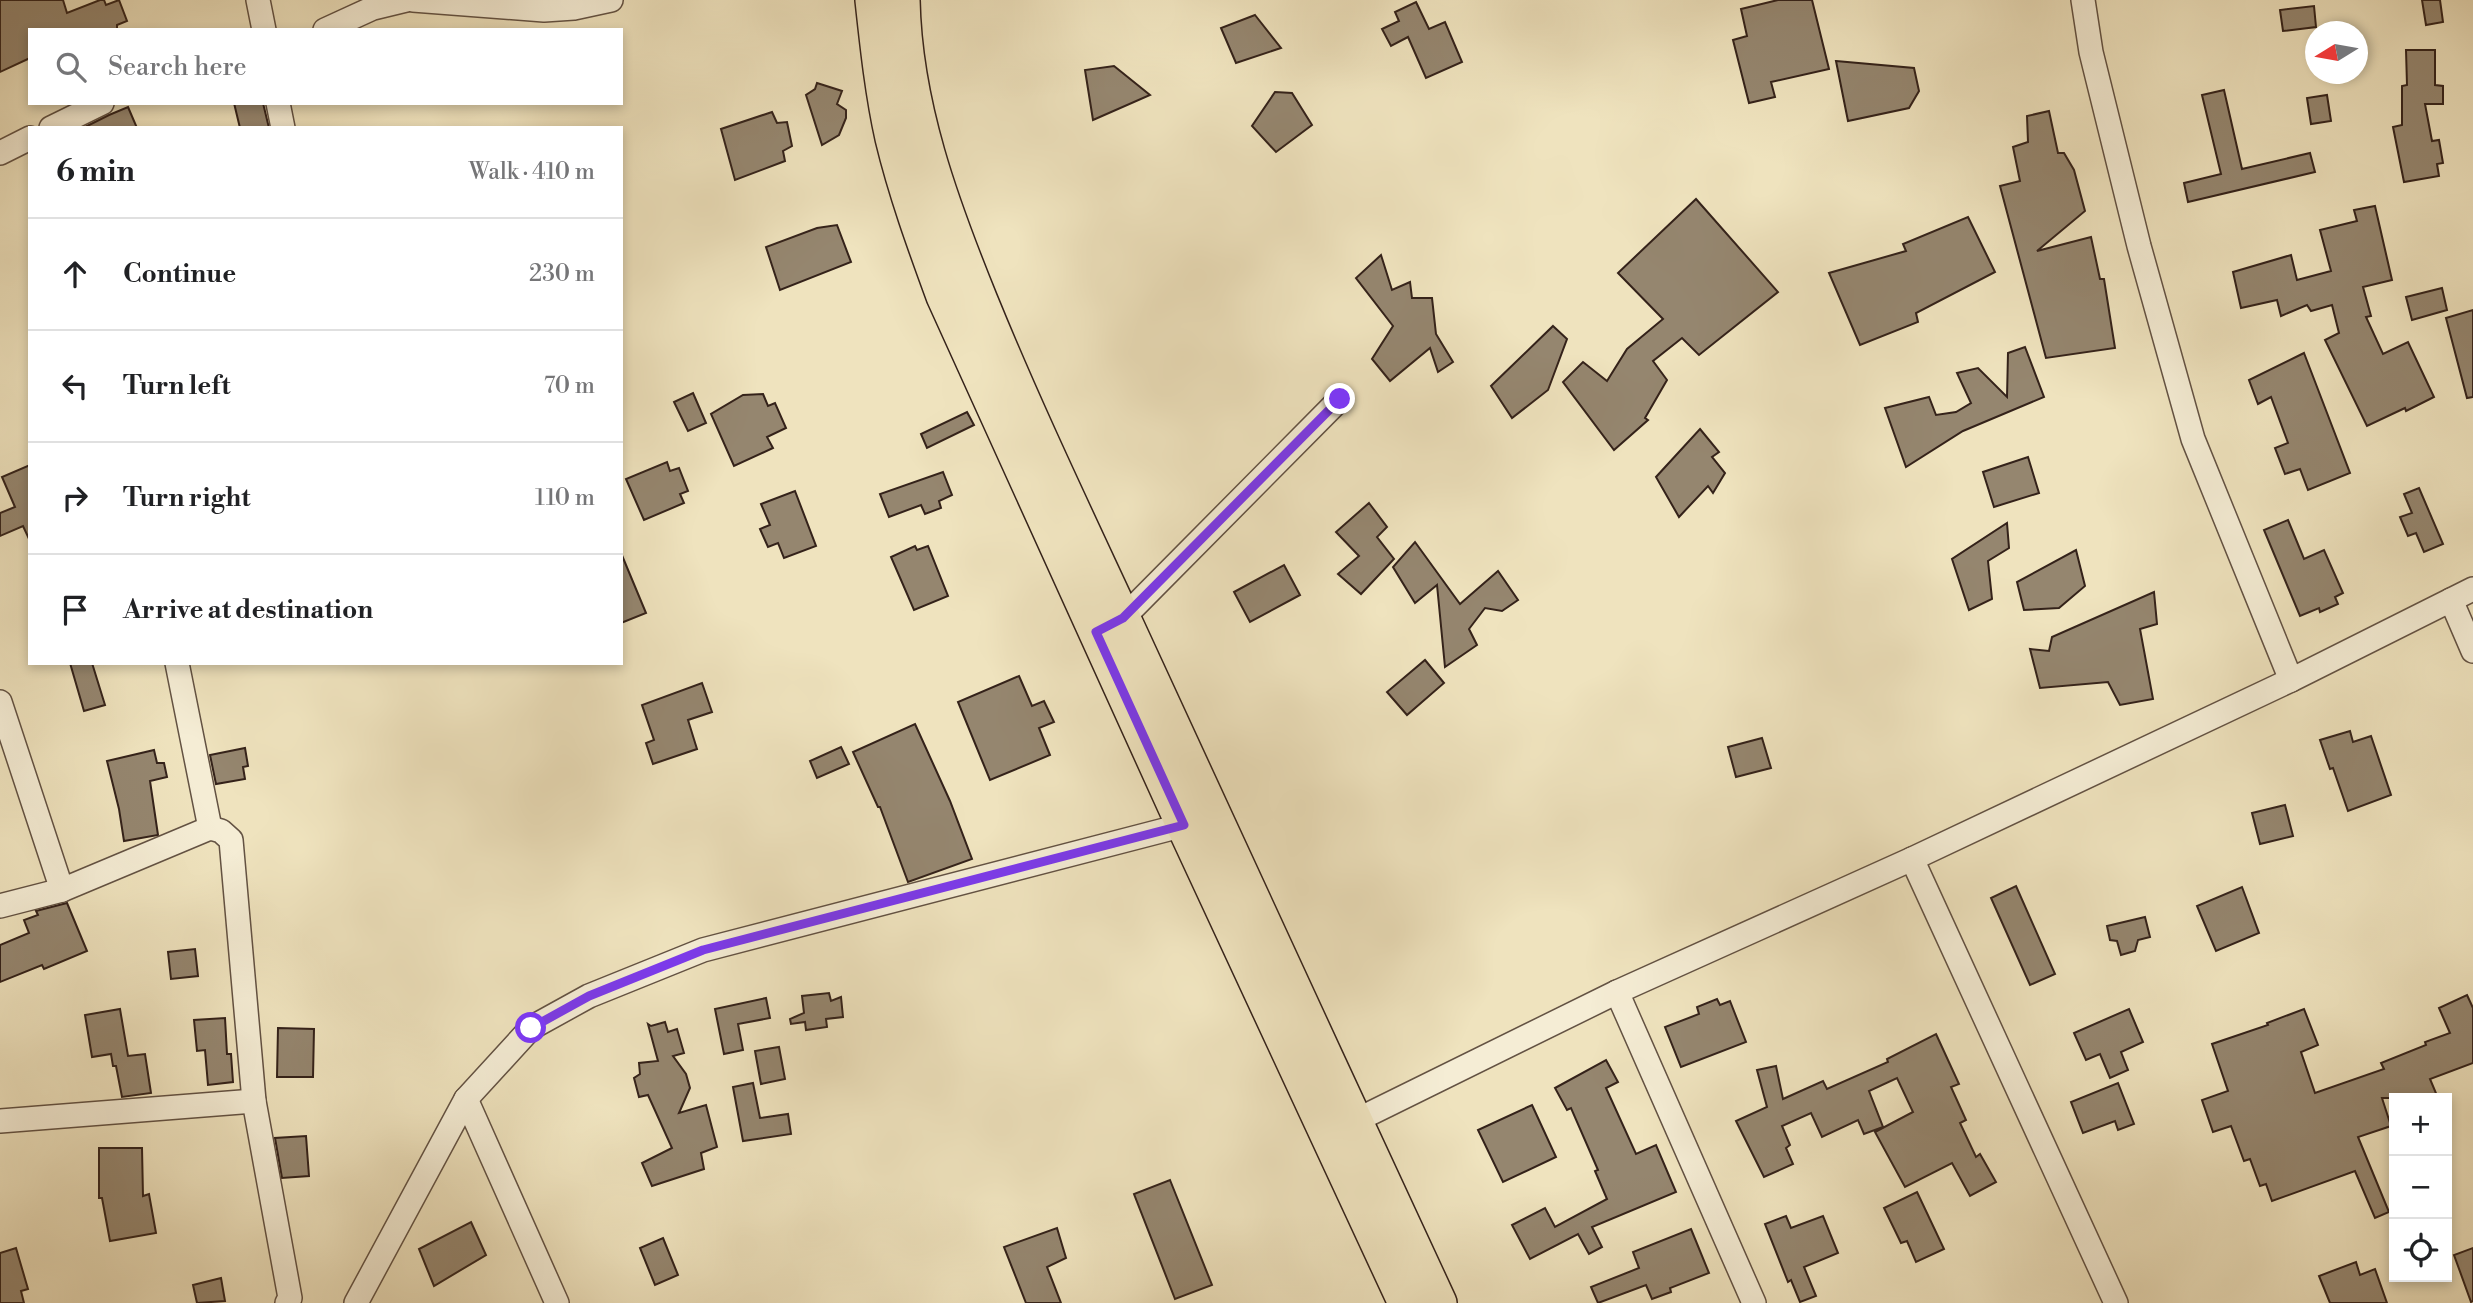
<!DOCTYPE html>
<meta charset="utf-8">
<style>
body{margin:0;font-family:"Libre Bodoni",serif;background:#f6f6f6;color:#202124}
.controls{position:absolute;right:21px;bottom:21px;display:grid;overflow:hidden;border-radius:0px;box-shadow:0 4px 10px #0003}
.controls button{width:63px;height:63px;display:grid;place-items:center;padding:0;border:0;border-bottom:2px solid #e0e0e0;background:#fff;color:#202124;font:35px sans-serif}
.compass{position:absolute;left:2305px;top:21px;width:63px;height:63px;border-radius:50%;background:#fff;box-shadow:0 4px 10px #0003;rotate:259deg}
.stop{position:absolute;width:21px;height:21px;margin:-16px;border:5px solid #7c3aed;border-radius:50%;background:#fff}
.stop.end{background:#7c3aed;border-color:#fff;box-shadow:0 2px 7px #0008}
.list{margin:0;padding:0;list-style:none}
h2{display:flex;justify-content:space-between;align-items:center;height:91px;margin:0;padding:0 28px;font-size:30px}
h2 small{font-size:23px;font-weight:400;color:#757577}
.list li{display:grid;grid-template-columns:46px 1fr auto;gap:21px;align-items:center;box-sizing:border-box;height:112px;padding:0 28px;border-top:2px solid #e0e0e0}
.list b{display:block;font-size:26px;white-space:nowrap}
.list em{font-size:23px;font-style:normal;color:#757577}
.icon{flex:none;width:38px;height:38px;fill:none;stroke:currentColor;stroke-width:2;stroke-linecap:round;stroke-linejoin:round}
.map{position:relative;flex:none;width:2473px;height:1303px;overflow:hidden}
.search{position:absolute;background:#fff;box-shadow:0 4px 10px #0003;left:28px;top:28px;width:595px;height:77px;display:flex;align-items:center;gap:18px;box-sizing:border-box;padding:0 24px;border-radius:0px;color:#757577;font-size:26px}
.panel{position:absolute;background:#fff;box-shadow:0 4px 10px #0003;left:28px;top:126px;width:595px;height:539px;border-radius:0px}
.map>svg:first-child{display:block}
.building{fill:#95866f;stroke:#34221a;stroke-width:2}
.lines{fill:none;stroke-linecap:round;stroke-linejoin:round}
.minor-casing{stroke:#635243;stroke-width:26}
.primary-casing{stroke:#34221a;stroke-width:38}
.minor{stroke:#f5edd5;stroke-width:23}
.primary{stroke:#efe3be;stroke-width:35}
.route{stroke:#7c3aed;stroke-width:9}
</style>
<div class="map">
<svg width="2473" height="1303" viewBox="0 0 2473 1303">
<rect width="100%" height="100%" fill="#efe3be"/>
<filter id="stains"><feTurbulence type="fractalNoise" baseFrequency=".00286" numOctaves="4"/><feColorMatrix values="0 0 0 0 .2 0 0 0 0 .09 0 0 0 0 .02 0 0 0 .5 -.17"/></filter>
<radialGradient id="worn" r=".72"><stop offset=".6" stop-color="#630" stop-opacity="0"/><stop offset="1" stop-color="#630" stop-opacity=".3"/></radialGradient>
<g class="building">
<polygon points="0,0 63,0 67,13 100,0 104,0 106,5 119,0 127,21 117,25 117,30 30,30 30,58 0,72"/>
<polygon points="1778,0 1812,0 1829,69 1771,82 1775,97 1749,103 1733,40 1747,36 1741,9"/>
<polygon points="2422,0 2440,0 2443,22 2426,25"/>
<polygon points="1416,2 1429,29 1445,22 1462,62 1426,78 1408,37 1391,46 1382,29 1399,21 1395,12"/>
<polygon points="2314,6 2316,27 2283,31 2280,10"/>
<polygon points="1255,15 1281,48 1236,63 1221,28"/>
<polygon points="2406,50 2435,50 2435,85 2443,86 2443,104 2425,104 2432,141 2439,140 2443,163 2437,164 2439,176 2404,182 2393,127 2402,125 2402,86 2407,85"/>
<polygon points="1836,61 1914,68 1919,91 1909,108 1848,121"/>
<polygon points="1114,66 1150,95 1093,120 1085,70"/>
<polygon points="817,83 842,91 837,104 846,110 846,118 839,135 822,145 806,95 815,89"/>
<polygon points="2224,90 2242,169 2310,153 2315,172 2188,202 2184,183 2221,174 2202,95"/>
<polygon points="1275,92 1292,93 1312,125 1276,152 1252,126"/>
<polygon points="2327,95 2331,121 2311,124 2307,98"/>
<polygon points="234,103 263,103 269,128 240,128"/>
<polygon points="128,107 137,128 83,128 109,115"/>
<polygon points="2049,111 2058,153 2064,153 2074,170 2085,211 2037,251 2091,237 2100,279 2104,279 2115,348 2046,358 2000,186 2020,181 2013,147 2028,142 2027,116"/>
<polygon points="772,112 777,123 787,122 792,146 783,151 785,161 735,180 721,129"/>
<polygon points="1696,199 1778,292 1699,355 1682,338 1653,361 1667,380 1645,418 1648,420 1614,450 1563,382 1583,362 1607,381 1627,349 1663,319 1618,273"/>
<polygon points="2375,206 2392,280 2363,287 2371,316 2366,317 2383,354 2408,342 2434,397 2406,411 2405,408 2367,426 2325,340 2339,333 2332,305 2311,311 2307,305 2281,316 2277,300 2241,308 2233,272 2291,255 2297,280 2331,271 2320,230 2357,221 2354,210"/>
<polygon points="1968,217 1995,272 1916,313 1918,322 1860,345 1829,273 1906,251 1903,244"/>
<polygon points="837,225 851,262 780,290 766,247 817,228"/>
<polygon points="1381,255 1392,290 1410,282 1412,298 1432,298 1436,334 1453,362 1438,372 1430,348 1390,381 1372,359 1393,326 1356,278"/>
<polygon points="2442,288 2447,310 2412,320 2406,297"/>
<polygon points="2473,310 2473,397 2467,398 2446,318"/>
<polygon points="1553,326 1567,339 1548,390 1512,418 1491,386"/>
<polygon points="2025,347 2044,397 1963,431 1906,467 1885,408 1929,397 1936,415 1956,412 1971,403 1957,373 1978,368 2007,397 2008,353"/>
<polygon points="2304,353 2350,473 2308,490 2300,469 2285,474 2275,448 2288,443 2271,397 2258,404 2249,380"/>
<polygon points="693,393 706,423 688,431 674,402"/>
<polygon points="763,394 768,406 775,403 786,428 767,437 773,448 734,466 711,414 743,395"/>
<polygon points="967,412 974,425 927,448 921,434"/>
<polygon points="1700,429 1719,452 1712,457 1725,473 1713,493 1708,486 1679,517 1656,477"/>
<polygon points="2028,457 2039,493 1994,507 1983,472"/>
<polygon points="667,462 670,471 679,468 688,491 680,494 684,503 644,520 626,479"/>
<polygon points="30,465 30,541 23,526 0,536 0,513 15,507 2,477"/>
<polygon points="943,472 952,495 939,501 941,508 925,514 921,505 889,517 880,494"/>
<polygon points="2419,488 2443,544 2424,552 2416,533 2408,536 2400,517 2412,513 2404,494"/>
<polygon points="795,491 816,546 784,558 778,543 768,547 760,529 770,525 761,504"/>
<polygon points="1369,503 1387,527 1377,537 1394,559 1361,594 1338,574 1359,556 1336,532"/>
<polygon points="2288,520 2304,559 2324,550 2343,593 2335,597 2338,604 2320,612 2319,608 2300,616 2264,530"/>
<polygon points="2007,523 2009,548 1988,561 1992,599 1969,610 1952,559"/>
<polygon points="1415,542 1460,604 1498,571 1518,600 1502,611 1485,608 1469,629 1477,645 1445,667 1437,585 1415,603 1393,567"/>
<polygon points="915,546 917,550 928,546 948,596 914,610 891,557"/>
<polygon points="2076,550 2085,586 2059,608 2024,610 2017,582"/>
<polygon points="621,553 646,613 621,623"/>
<polygon points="1284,565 1300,595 1250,622 1234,592"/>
<polygon points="2154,592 2157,624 2140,629 2153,699 2120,705 2108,682 2040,688 2030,649 2049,651 2052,637"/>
<polygon points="1425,660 1444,683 1407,715 1387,692"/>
<polygon points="70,663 92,663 105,705 84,711"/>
<polygon points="1019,676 1032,706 1044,701 1054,722 1039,728 1050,755 990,780 958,702"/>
<polygon points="702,683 712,712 688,720 697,749 653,764 646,743 654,740 642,705"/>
<polygon points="915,724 950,801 972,859 908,882 880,807 878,807 853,752"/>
<polygon points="2350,731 2353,742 2371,736 2391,795 2348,811 2333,768 2330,769 2320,740"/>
<polygon points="1762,738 1771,768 1736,777 1728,747"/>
<polygon points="841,747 849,764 817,778 810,761"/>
<polygon points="245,748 248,766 243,767 245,779 216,784 210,755"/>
<polygon points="154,750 157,763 164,763 167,777 150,781 158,835 124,841 119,809 107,761"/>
<polygon points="2285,805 2293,836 2260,844 2252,813"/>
<polygon points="2016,886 2055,974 2030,985 1991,898"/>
<polygon points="2242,887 2259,933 2216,951 2197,906"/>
<polygon points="67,903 87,951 44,969 42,965 0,982 0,945 29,933 24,920 38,915 36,911"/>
<polygon points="2145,917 2150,937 2138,940 2135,951 2121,955 2117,941 2110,940 2107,926"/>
<polygon points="195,949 198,976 171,979 168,952"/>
<polygon points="829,993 831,1001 841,997 843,1017 826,1019 827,1027 806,1030 805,1022 791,1024 790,1019 804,1013 802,996"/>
<polygon points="2467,995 2473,1008 2473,1063 2430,1079 2438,1098 2382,1098 2391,1126 2358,1137 2389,1212 2375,1218 2355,1171 2272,1201 2266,1184 2260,1186 2250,1159 2244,1161 2231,1126 2213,1132 2202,1100 2228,1091 2212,1044 2268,1025 2267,1023 2304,1009 2318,1045 2301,1052 2315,1093 2384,1069 2381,1063 2426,1045 2425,1042 2450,1033 2439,1008"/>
<polygon points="766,998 770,1018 738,1024 743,1050 724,1054 715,1009"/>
<polygon points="1717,999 1720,1005 1730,1001 1746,1042 1681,1067 1665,1027 1699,1014 1697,1007"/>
<polygon points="120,1009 128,1056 145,1054 151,1093 122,1097 116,1066 113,1066 111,1054 92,1057 85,1015"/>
<polygon points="2129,1009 2143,1042 2121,1052 2128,1070 2110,1078 2100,1054 2086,1060 2074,1033"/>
<polygon points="225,1018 227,1054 231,1054 233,1082 208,1085 205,1050 197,1051 194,1020"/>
<polygon points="665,1022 668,1032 677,1029 684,1053 673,1056 686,1074 690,1088 679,1113 706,1105 717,1147 701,1153 704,1169 652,1186 642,1163 672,1148 648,1095 639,1097 634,1078 640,1074 639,1063 658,1061 648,1024 651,1026"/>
<polygon points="278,1028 314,1029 313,1077 277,1077"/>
<polygon points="1936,1034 1959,1084 1951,1087 1966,1120 1960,1123 1976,1157 1980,1154 1996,1182 1970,1196 1952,1163 1905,1187 1875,1132 1913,1112 1897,1078 1869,1091 1883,1127 1864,1134 1858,1120 1822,1137 1811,1113 1782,1126 1790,1145 1786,1148 1793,1164 1764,1177 1736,1121 1767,1107 1757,1070 1776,1066 1783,1099 1823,1081 1827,1089 1888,1062 1887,1059"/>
<polygon points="779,1047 785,1079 761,1084 755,1051"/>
<polygon points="1606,1060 1618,1082 1606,1088 1636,1154 1656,1145 1676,1192 1592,1227 1602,1247 1589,1254 1578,1234 1530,1259 1512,1225 1545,1208 1555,1227 1607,1199 1595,1171 1598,1170 1571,1108 1567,1110 1555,1088"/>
<polygon points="753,1083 760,1118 788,1114 791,1134 743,1141 733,1087"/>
<polygon points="2118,1083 2134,1124 2118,1130 2115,1121 2083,1133 2071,1102"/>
<polygon points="1532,1105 1556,1157 1503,1182 1478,1130"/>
<polygon points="306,1136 309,1176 282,1178 275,1138"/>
<polygon points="99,1148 142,1148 143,1196 149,1194 156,1233 110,1241 102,1198 99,1198"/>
<polygon points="1170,1180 1212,1285 1175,1299 1134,1194"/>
<polygon points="1917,1192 1944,1249 1916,1262 1907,1241 1901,1243 1884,1208"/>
<polygon points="1786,1216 1791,1228 1823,1216 1838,1253 1804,1267 1816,1296 1800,1302 1791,1280 1788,1282 1765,1224"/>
<polygon points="471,1222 486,1255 434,1286 419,1249"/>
<polygon points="1057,1228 1066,1258 1047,1267 1061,1303 1026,1303 1004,1247"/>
<polygon points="1691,1229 1709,1273 1670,1288 1671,1292 1652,1299 1646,1285 1598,1303 1591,1287 1639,1268 1633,1252"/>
<polygon points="663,1238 678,1275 655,1285 640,1248"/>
<polygon points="16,1248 28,1289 21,1291 24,1303 0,1303 0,1253"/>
<polygon points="2473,1248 2473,1301 2471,1302 2454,1255"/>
<polygon points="2356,1262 2360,1275 2375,1269 2387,1303 2330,1303 2319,1276"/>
<polygon points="221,1278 225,1301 197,1303 193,1285"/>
</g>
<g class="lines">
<defs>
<g id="minor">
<polyline points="258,0 264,30"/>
<polyline points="413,0 544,10 574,8 611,0"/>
<polyline points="2083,0 2091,52 2139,246 2193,439 2291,680"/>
<polyline points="325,30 373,8 406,0"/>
<polyline points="278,103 283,128"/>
<polyline points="51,128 102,103"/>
<polyline points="0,153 30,138"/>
<polyline points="2451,600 2473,651"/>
<polyline points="1114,623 1123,618 1340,399"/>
<polyline points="177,663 210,828"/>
<polyline points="0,702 62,890"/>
<polyline points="1912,859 2116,1303"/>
<polyline points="0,906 62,890 210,828 221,831 231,840 254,1101 290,1298 287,1303"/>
<polyline points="1617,992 1754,1303"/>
<polyline points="466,1099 557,1303"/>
<polyline points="0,1121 254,1101"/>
<polyline points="1355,1121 1617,992 1912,859 2291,680 2473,589"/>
<polyline points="356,1303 466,1099 531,1028 589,996 703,950 1184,825"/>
</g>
<g id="primary">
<path d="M 873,0 C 878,46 883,93 893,138 C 906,192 925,244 944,296 L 1184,825 L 1406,1303"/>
<path d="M 902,0 C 904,105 941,205 980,301 C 1022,404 1070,505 1117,606 C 1224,838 1331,1071 1439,1303"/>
</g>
</defs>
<use href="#minor" class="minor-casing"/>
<use href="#primary" class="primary-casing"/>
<use href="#minor" class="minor"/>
<use href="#primary" class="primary"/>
</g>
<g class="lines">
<polyline class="route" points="531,1028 589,996 703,950 1184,825 1096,632 1123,618 1340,399"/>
</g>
<rect width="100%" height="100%" filter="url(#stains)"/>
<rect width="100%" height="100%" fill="url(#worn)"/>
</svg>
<div class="controls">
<button>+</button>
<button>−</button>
<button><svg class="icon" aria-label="locate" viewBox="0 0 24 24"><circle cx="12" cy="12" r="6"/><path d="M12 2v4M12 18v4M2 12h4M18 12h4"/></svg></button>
</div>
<svg class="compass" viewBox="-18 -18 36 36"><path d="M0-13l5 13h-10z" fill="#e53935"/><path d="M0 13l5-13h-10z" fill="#757577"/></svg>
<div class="stop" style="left:531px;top:1028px"></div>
<div class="stop end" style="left:1340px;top:399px"></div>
<div class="search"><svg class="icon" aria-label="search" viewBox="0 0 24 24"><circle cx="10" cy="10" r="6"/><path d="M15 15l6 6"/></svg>Search here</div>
<section class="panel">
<h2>6 min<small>Walk · 410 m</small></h2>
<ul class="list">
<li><svg class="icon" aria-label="ahead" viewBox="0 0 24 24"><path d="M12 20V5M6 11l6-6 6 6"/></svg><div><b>Continue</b></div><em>230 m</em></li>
<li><svg class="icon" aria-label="left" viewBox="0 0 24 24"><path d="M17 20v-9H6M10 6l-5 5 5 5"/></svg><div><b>Turn left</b></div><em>70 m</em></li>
<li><svg class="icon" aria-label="right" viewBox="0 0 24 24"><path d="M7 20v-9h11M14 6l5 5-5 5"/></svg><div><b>Turn right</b></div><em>110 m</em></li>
<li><svg class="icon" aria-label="arrive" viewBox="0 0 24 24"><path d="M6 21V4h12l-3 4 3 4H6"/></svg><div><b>Arrive at destination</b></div></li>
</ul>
</section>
</div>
